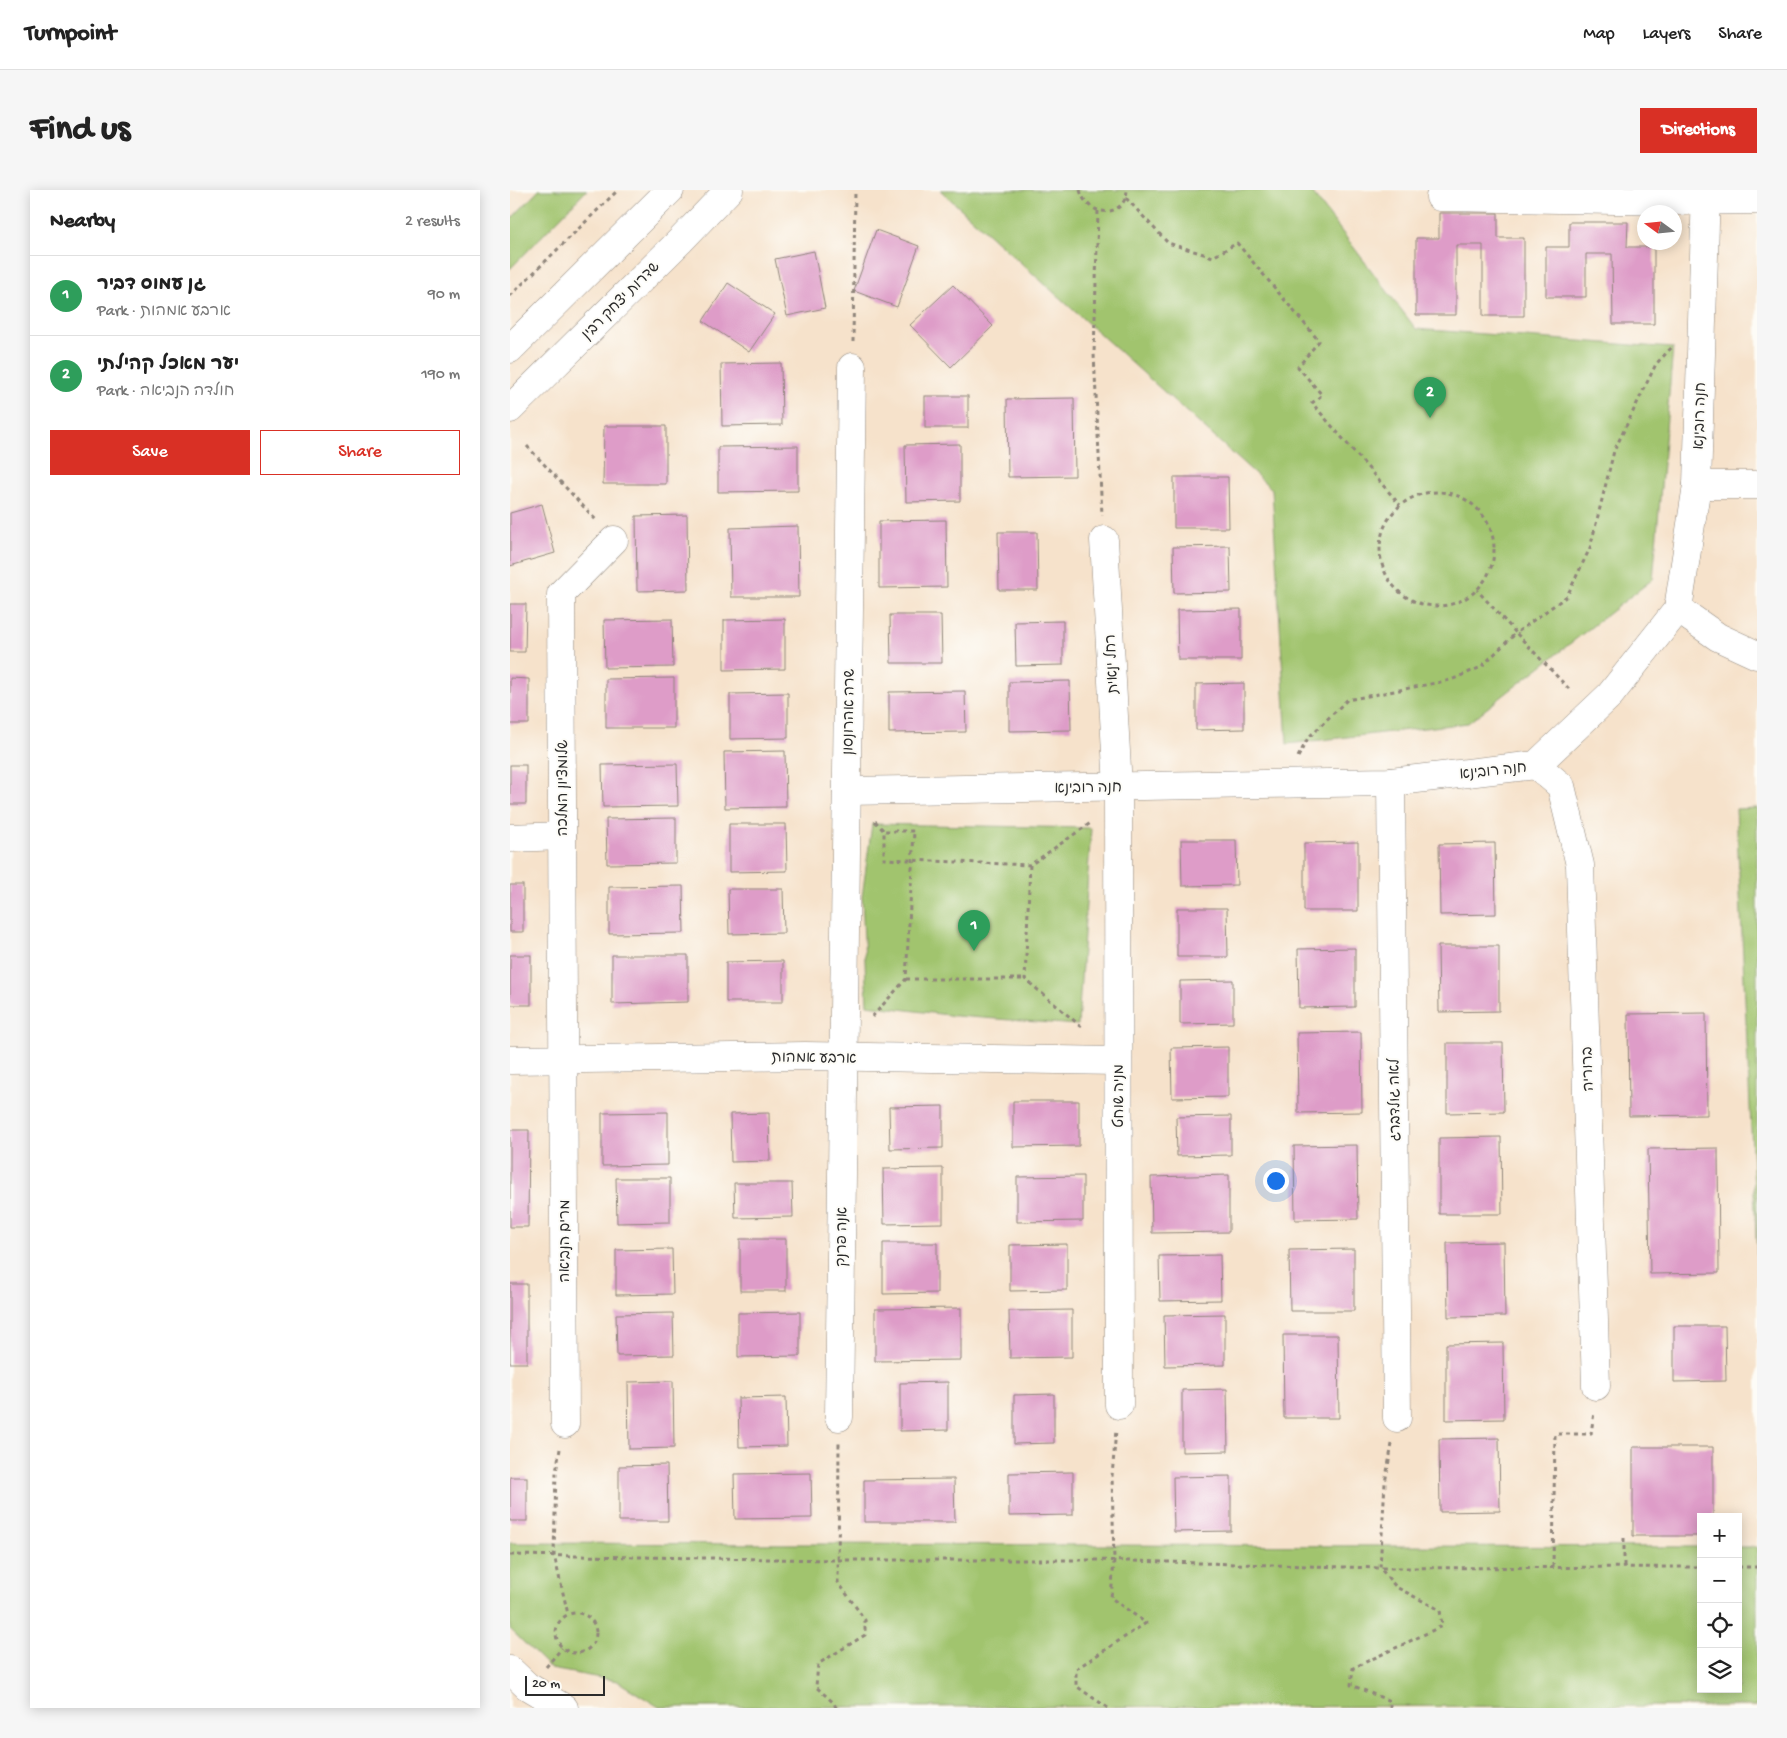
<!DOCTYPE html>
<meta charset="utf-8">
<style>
body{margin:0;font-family:"Gochi Hand","Playpen Sans Hebrew",sans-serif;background:#f6f6f6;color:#222}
.controls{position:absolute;right:15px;bottom:15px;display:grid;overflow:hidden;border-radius:0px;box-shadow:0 2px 12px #0003}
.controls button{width:45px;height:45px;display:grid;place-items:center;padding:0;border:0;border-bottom:1px solid #e0e0e0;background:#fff;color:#222;font:25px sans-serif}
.compass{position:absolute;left:1127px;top:15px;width:45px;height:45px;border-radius:50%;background:#fff;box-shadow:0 2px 12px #0003;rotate:285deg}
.scale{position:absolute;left:15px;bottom:12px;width:80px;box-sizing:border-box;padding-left:5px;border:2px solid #2b2b2b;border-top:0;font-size:14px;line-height:18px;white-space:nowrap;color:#2b2b2b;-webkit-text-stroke:4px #fdfcf7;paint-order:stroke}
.you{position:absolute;left:765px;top:990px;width:18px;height:18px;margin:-12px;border:4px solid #fff;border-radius:50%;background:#1a73e8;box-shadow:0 0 0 8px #1a73e833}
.badge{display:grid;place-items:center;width:32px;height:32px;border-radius:50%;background:#d93025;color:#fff;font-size:16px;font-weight:700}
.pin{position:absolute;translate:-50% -41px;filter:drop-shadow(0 1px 2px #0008)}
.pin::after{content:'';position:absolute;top:26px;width:18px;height:15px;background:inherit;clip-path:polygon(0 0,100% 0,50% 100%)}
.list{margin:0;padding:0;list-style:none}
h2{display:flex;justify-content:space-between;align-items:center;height:65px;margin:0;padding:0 20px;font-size:21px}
h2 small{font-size:16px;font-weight:400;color:#767676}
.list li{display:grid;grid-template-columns:32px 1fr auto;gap:15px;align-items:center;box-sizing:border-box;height:80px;padding:0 20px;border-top:1px solid #e0e0e0}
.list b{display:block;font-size:19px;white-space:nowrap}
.list p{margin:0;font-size:16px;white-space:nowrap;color:#767676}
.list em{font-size:16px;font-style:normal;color:#767676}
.actions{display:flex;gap:10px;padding:15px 20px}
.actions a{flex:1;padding:11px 0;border:1px solid #d93025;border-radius:0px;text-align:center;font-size:18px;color:#d93025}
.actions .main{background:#d93025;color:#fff}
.icon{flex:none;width:28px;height:28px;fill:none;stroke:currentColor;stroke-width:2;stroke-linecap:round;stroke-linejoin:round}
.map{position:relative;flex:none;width:1247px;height:1518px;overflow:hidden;border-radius:0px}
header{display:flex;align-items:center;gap:30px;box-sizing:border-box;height:70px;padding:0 25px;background:#fff;border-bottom:1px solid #e0e0e0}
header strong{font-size:24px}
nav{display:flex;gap:28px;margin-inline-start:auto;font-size:18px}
.intro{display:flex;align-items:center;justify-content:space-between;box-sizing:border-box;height:120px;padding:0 30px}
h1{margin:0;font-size:35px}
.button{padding:12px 22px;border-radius:0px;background:#d93025;color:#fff;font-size:18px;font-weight:700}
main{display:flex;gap:30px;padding:0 30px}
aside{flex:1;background:#fff;border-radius:0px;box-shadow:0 2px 12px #0003}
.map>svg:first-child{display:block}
.green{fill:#a1c46e;stroke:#66784c}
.building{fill:#de9cc8}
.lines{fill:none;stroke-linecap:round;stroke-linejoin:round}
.street-casing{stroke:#90867b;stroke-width:29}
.secondary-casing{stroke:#90867b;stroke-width:29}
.path{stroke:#90867b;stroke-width:3;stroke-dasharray:4 4;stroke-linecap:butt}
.street{stroke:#fff;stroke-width:28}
.secondary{stroke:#fff;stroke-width:28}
.labels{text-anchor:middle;stroke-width:4;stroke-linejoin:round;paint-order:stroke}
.street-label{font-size:15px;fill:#2b2b2b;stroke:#fdfcf7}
</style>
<header>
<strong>Turnpoint</strong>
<nav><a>Map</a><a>Layers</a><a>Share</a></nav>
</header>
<div class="intro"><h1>Find us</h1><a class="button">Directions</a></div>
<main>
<aside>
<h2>Nearby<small>2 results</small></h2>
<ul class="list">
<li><span class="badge" style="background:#2e9e5b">1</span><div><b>גן עמוס דביר</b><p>Park · ארבע אמהות</p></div><em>90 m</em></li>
<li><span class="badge" style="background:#2e9e5b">2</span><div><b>יער מאכל קהילתי</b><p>Park · חולדה הנביאה</p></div><em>190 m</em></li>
</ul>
<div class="actions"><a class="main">Save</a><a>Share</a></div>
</aside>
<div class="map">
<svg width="1247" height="1518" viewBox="0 0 1247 1518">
<rect width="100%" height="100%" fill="#fdfcf7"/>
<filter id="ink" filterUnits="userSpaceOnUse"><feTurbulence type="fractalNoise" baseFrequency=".02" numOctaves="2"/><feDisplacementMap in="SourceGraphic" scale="10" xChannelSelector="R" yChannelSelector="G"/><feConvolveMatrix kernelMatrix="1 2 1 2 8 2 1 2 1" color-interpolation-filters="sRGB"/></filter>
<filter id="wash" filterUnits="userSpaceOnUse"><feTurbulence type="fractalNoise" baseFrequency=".0096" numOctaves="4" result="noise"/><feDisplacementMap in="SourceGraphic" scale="20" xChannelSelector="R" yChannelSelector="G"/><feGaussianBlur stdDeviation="1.12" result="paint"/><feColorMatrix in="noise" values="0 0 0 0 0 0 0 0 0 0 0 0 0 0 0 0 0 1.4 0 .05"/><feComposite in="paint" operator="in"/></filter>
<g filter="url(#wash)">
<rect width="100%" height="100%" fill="#f6e2cb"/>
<g class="green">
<polygon points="29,0 77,0 0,79 0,30"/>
<polygon points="430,0 800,0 906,139 1163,158 1143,389 958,533 777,554 762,299"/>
<polygon points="1247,618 1247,1065 1226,619"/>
<polygon points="362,634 581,638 568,835 446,826 357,815 352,707"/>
<polygon points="0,1353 1191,1357 1191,1499 1228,1499 1228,1357 1247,1357 1247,1516 149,1517 107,1491 41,1479 0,1439"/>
</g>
<g id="blocks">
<g class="building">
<polygon points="929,23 988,23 988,48 1014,48 1014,126 973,126 973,55 946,55 946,125 906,125 906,48 929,48"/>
<polygon points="1059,32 1118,32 1117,57 1144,57 1144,134 1103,134 1102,64 1076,64 1076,107 1036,107 1036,57 1059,57"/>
<polygon points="366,40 409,56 387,117 344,101"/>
<polygon points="304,61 315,118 277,126 265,69"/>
<polygon points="218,93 265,124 239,162 193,131"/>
<polygon points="443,95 483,136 441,177 400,135"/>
<polygon points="271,173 272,235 212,236 211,174"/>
<rect x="415" y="206" width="43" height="32"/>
<polygon points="564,208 565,286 498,287 497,209"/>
<polygon points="94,236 156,236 156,294 93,294"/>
<polygon points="450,254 450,311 396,312 395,255"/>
<polygon points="288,256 288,301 208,302 208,257"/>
<polygon points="664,287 718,287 719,338 664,338"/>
<polygon points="32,314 45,363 0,376 0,323"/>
<polygon points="177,325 178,400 127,401 126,326"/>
<polygon points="436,330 437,397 369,398 369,331"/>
<polygon points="288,336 289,407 221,407 220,338"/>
<polygon points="488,342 527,342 528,400 489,400"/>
<polygon points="720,356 721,402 664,403 663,357"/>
<polygon points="0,414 16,414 15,462 0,462"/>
<polygon points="731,419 731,470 668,470 667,420"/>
<polygon points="380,425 431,425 432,473 381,473"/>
<polygon points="162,429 163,477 95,478 94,430"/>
<polygon points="275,429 275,479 214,480 214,430"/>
<polygon points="553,431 553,475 506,476 505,432"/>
<polygon points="0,488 19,489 19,534 0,534"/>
<polygon points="164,488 164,538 96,538 96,489"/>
<polygon points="560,491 561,540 499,541 499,492"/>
<polygon points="734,493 734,539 686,540 686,494"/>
<polygon points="455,501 456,542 379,543 379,502"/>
<polygon points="278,503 278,548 220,549 220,504"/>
<polygon points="275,561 276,617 215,618 214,562"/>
<polygon points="167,574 168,616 93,617 92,575"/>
<rect x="0" y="575" width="16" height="39"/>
<polygon points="166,628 166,673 97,674 96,629"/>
<polygon points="219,634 276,634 277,681 219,682"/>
<polygon points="671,650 726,650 727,695 672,696"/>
<polygon points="848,652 848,721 794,721 794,653"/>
<polygon points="985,653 986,724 930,725 929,654"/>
<rect x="0" y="695" width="13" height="47"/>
<polygon points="173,696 174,743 99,744 99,697"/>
<polygon points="218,699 273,699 274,743 219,744"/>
<polygon points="667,718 717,718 718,767 667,767"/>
<polygon points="928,756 989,756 989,821 929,822"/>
<polygon points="845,758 845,817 789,818 788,759"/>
<rect x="0" y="765" width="21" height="50"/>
<polygon points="102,765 178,765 178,812 102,814"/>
<polygon points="273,771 273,812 216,812 216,772"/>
<polygon points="723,790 723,833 670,834 670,791"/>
<polygon points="1196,823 1197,925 1119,926 1118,824"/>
<polygon points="851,842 852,922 788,923 787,843"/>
<polygon points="937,853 993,853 994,922 937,923"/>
<polygon points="718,857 718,907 662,908 661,858"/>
<polygon points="503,911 569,911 569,956 503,957"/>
<polygon points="433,916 433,958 380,959 379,917"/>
<polygon points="158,922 158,975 92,976 92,923"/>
<polygon points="259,923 260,971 221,972 220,924"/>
<polygon points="721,926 721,965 667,966 666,927"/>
<polygon points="0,940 19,940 18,1037 0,1037"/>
<polygon points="991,947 992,1024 929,1024 929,948"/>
<polygon points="847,955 848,1029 785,1030 784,956"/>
<polygon points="1208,958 1209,1083 1140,1084 1138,959"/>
<polygon points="433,978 433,1033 374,1034 373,979"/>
<polygon points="719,985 719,1042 642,1043 641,987"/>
<polygon points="573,986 573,1031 507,1032 507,987"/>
<polygon points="106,988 160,988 160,1032 107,1033"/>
<polygon points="224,993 282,993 283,1027 225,1028"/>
<rect x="230" y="1049" width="46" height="52"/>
<polygon points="994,1052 995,1126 938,1127 937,1053"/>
<polygon points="373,1053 427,1053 427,1103 373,1104"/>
<polygon points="557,1054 557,1100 500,1101 500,1055"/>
<polygon points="162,1059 163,1104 106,1105 106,1060"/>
<polygon points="844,1059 844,1121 780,1121 779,1060"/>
<polygon points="710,1065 711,1110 650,1111 649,1066"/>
<rect x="0" y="1094" width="17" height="79"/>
<polygon points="451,1118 451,1170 365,1171 365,1119"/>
<polygon points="562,1120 562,1167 500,1168 499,1121"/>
<polygon points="290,1122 290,1166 228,1167 228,1123"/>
<polygon points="163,1123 164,1165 107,1166 106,1124"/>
<polygon points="715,1124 715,1175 655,1176 654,1125"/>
<polygon points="1164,1136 1215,1136 1216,1191 1164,1192"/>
<polygon points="773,1145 828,1145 829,1228 774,1228"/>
<polygon points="993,1153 994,1229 936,1230 936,1154"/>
<polygon points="163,1191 164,1258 119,1259 118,1192"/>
<polygon points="438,1192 438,1240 390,1241 390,1193"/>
<polygon points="717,1199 718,1261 672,1262 672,1200"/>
<polygon points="544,1204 544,1253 504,1254 504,1205"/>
<polygon points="276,1207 277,1256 229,1257 228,1208"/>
<polygon points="989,1248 990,1321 930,1322 929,1249"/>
<polygon points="1123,1257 1203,1257 1203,1327 1191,1327 1191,1346 1123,1346"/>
<polygon points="157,1275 158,1331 109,1331 109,1276"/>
<polygon points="563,1282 563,1325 499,1326 499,1283"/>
<polygon points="301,1283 302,1328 225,1329 224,1284"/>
<polygon points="721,1286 721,1341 664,1342 663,1287"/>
<rect x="0" y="1287" width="17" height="44"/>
<polygon points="444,1289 445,1332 354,1332 354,1290"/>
</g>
</g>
</g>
<g filter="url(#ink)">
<use href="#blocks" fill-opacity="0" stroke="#90867b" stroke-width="1"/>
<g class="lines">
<defs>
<g id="street">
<polyline points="930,7 1160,11 1247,10"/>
<polyline points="1187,295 1247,295"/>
<polyline points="594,350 608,597 609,1215"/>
<polyline points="1168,419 1208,447 1247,465"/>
<polyline points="1026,575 1051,596 1070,675 1086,1196"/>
<polyline points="881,592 887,1228"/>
<polyline points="337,601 881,592 1026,575 1100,505 1168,419 1187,295 1196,0"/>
<polyline points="0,648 52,646"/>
<polyline points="0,870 295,866 608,871"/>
<polyline points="329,1227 342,177"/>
<polyline points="55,1234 51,404 104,350"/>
</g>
<g id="secondary">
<polyline points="0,159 160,0"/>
<polyline points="0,219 170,51 219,0"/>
<polyline points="0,1480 17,1496 54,1518"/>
</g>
</defs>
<use href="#street" class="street-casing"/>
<use href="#secondary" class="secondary-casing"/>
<g class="path">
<path d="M 570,0 C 577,28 615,29 617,0"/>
<polyline points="616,8 658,53 703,67 727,53 809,151 788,177 812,205 802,213 890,315"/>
<polyline points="588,21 584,164 592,325"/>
<polyline points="0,106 108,0"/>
<polyline points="343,152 345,0"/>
<polyline points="17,256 87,331"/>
<circle cx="927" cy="359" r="57"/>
<polyline points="1059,499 1006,443 1057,406 1080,358 1104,261 1146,174 1164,155"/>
<polyline points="788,567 798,548 837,510 941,490 971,477 1006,443 967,400"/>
<polyline points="365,631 374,641 374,669 520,675 582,632"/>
<polyline points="520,675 515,789 573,838"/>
<polyline points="396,789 515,789"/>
<polyline points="362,827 396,789 404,641 374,641"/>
<polyline points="50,1259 46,1282 44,1365 58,1424"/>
<polyline points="1114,1348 1114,1377"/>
<polyline points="0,1365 327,1370 584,1370 870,1378 1191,1377"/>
<polyline points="1043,1377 1045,1244 1081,1244 1084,1222"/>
<polyline points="1228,1377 1247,1377"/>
<circle cx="66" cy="1443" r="20"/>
<polyline points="36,1477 52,1458"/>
<polyline points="326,1518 324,1513 306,1497 308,1474 355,1445 355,1430 328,1392 329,1253"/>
<polyline points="598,1518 566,1496 566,1479 636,1433 601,1408 604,1371 602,1286 606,1240"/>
<polyline points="880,1518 880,1511 841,1495 843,1478 932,1436 930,1420 886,1397 870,1378 875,1293 882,1254"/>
</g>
<use href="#street" class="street"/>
<use href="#secondary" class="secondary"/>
</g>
</g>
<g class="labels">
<g class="street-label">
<text transform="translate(110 110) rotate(-45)" y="5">שדרות יצחק רבין</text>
<text transform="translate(1189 226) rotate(-88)" y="5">חנה רובינא</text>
<text transform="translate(601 474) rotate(-93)" y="5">רחל ינאית</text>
<text transform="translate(338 522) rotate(-89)" y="5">שרה אהרונסון</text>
<text transform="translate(983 580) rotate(-6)" y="5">חנה רובינא</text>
<text transform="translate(578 597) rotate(-1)" y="5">חנה רובינא</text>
<text transform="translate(52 598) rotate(-90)" y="5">שלומציון המלכה</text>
<text transform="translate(304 867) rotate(1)" y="5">ארבע אמהות</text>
<text transform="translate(1077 879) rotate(-92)" y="5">ברוריה</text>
<text transform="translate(608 906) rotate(-90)" y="5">מניה שוחט</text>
<text transform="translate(884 910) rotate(-91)" y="5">לאה גולדברג</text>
<text transform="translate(331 1047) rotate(-89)" y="5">אנה פרנק</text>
<text transform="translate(54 1051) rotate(-90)" y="5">מרים הנביאה</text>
</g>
</g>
</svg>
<div class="controls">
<button>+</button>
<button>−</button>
<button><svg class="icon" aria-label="locate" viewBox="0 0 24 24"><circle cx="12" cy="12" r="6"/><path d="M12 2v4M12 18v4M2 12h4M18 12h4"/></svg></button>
<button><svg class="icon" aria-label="layers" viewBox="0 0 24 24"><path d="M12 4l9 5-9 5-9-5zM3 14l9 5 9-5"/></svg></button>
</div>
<svg class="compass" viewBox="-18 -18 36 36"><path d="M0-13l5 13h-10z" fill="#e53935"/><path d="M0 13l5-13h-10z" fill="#767676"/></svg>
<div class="scale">20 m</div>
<div class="you"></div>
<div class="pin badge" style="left:464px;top:761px;background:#2e9e5b">1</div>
<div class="pin badge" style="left:920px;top:228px;background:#2e9e5b">2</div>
</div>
</main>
